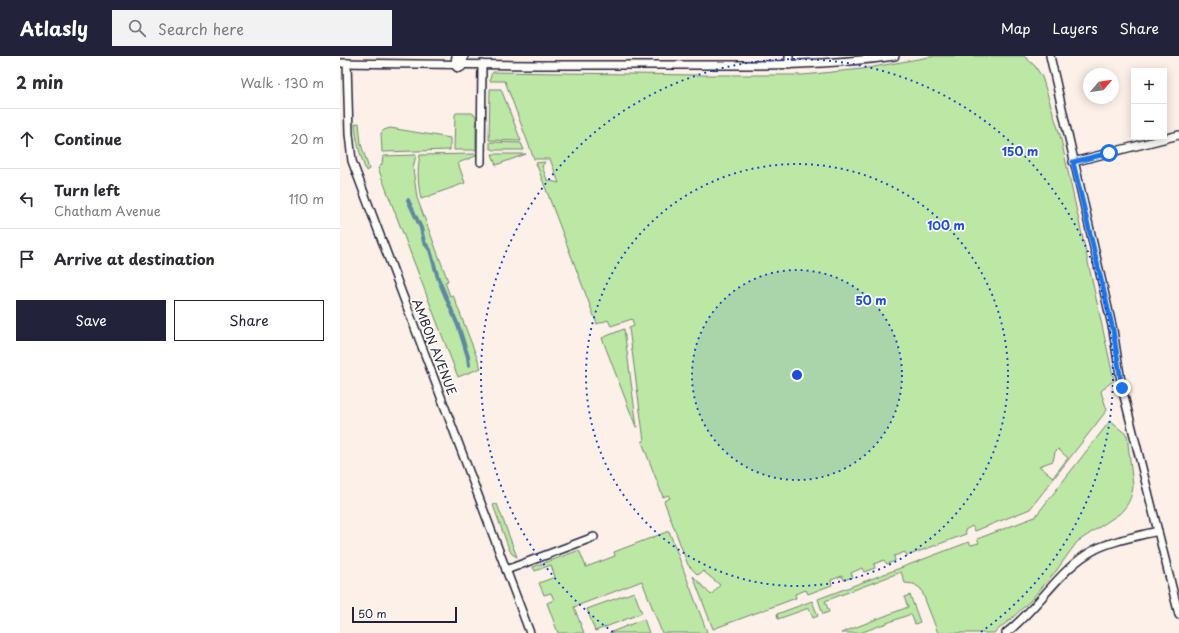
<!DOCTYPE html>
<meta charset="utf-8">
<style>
body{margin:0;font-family:"Playpen Sans",sans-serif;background:#f2f2f3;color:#2b2b33}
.controls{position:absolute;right:12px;top:12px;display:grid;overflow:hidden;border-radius:0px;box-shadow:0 2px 10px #0003}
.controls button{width:36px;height:36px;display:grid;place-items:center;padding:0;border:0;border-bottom:1px solid #e1e1e2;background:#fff;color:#2b2b33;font:20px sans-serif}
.compass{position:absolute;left:743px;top:12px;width:36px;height:36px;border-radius:50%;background:#fff;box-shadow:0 2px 10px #0003;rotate:61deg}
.scale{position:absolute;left:12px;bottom:10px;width:105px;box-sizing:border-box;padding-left:4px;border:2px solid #22223b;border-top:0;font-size:11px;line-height:14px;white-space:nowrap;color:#22223b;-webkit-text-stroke:3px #fdfcf7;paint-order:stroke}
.stop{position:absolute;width:12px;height:12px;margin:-9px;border:3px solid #1a73e8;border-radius:50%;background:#fff}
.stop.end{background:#1a73e8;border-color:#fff;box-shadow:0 1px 4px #0008}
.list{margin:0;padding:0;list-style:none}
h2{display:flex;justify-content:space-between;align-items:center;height:52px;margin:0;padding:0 16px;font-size:17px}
h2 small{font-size:13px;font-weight:400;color:#7c7c81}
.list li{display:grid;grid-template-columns:26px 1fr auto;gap:12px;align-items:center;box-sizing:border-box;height:60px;padding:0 16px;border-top:1px solid #e1e1e2}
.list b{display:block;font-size:15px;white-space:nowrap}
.list p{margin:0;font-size:13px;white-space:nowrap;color:#7c7c81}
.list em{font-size:13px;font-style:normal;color:#7c7c81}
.actions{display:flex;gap:8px;padding:12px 16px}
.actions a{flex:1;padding:9px 0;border:1px solid #22223b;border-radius:0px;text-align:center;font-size:14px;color:#22223b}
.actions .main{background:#22223b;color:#fff}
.icon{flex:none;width:22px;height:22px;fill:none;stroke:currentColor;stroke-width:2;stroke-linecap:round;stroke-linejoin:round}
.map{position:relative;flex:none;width:839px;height:577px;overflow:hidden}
header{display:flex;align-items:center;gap:24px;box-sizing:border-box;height:56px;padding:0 20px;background:#22223b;color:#fff}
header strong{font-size:19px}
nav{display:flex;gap:22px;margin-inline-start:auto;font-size:14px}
.search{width:280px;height:36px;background:#f2f2f3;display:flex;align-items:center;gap:10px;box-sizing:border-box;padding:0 14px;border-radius:0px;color:#7c7c81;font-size:15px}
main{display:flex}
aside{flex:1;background:#fff}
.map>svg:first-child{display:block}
.green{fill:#bde7a4;stroke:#708470;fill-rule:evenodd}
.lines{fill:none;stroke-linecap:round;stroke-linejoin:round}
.stream{stroke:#5e88a3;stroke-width:4}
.lane-casing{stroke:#22223b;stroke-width:10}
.street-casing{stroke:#22223b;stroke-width:18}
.lane{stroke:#fdfcf7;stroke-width:7}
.street{stroke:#fdfcf7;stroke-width:15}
.route{stroke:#1a73e8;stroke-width:5}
.ring{fill:none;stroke:#1d4ed8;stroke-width:2;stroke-dasharray:2 4}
.labels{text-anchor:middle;stroke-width:3.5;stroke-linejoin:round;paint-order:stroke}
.street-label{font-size:12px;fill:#22223b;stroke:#fdfcf7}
.centre{fill:#1d4ed8;stroke:#fdfcf7;stroke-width:2}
.ring-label{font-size:12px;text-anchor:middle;font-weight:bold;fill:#1d4ed8;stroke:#fdfcf7;stroke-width:3.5;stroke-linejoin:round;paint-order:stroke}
</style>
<header>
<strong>Atlasly</strong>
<div class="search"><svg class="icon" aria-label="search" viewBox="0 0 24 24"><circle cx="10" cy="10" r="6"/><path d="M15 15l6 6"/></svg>Search here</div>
<nav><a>Map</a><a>Layers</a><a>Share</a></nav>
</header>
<main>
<aside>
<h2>2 min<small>Walk · 130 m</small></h2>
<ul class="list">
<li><svg class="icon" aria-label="ahead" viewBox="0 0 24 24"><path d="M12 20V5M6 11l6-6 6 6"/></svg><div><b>Continue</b></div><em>20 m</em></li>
<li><svg class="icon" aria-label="left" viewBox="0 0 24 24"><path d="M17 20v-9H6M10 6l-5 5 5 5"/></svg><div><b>Turn left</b><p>Chatham Avenue</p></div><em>110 m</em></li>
<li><svg class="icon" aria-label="arrive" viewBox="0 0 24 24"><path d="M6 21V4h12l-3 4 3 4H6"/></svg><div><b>Arrive at destination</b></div></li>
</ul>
<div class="actions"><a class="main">Save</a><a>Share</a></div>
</aside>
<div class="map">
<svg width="839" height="577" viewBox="0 0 839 577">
<rect width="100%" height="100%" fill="#fcf0e9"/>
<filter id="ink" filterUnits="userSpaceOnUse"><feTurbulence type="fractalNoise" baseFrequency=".025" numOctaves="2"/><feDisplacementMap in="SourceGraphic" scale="8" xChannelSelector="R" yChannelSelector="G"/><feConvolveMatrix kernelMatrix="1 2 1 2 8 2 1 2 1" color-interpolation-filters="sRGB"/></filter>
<g filter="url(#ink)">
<g class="green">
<path d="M 595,0 L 684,0 L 695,10 L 702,21 L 720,79 L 774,324 L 762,334 L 761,336 L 767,354 L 690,453 L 635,475 L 632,470 L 625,474 L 626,478 L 567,500 L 565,496 L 554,500 L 555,505 L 547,508 L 544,504 L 534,508 L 535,512 L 524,516 L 522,512 L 511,517 L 513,521 L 504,524 L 502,520 L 491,524 L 492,529 L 468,538 L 466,534 L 455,538 L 456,542 L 373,573 L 353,520 L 371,539 L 380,529 L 363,515 L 358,519 L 348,509 L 324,445 L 330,442 L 328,439 L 323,441 L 302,386 L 304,385 L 289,272 L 294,270 L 292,263 L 271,270 L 268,264 L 257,268 L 196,107 L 205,106 L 202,110 L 207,124 L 219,127 L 210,103 L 194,103 L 165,25 L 150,25 L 151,19 L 153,16 L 356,19 L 463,19 L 522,13 ZM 718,393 L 728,402 L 713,421 L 699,410 L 713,405 L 715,396 Z"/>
<polygon points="150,33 161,33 181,85 149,84"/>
<polygon points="116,57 132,57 136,60 136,94 114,94 115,59"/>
<path d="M 19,67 L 21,88 L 29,113 L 26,115 C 20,99 16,84 15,68 Z"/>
<polygon points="50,72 110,82 110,94 42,96 41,77 44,74"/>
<polygon points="150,86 181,87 184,94 154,94 150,92"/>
<path d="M 136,98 L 136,100 L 118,107 L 125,127 L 81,143 C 78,128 77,114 80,99 Z"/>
<polygon points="152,98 186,98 156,109"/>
<polygon points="76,99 73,112 77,142 108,225 105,226 110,240 113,239 141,312 118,321 38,112 42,108 43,100"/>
<polygon points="284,273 297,371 296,371 262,282"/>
<path d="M 770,365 L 787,379 L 793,430 C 792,441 788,450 779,458 L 737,486 L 716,515 L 691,544 L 671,563 L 654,577 L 598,577 L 581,533 L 574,528 L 565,527 L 561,516 L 485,545 L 489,556 L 483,558 L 478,543 L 629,486 L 631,489 L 639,487 L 637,483 L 695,461 Z"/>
<polygon points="157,448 177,501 172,498 169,493 153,449"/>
<polygon points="329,475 367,576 364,577 322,577 302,525 234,551 244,577 218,577 207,547 214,544 211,537 204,539 199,527 215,521 211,509 195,515 193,511 237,495 240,496 246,511 275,500 274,496"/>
<polygon points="294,536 302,557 255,575 247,553"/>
<polygon points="570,539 580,566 575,568 571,558 520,577 501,577 568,551 564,541"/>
<polygon points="472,545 478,560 473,562 469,552 438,563 437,558"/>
<polygon points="304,563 309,577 269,577"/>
</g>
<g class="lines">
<polyline class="stream" points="68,144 81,172 84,186 90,194 98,222 119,272 128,301 129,309"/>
<defs>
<g id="lane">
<polyline points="449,0 449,9"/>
<polyline points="710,0 773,274 782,332 839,559"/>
<path d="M 0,7 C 108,9 215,9 323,9 C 400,9 478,11 555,0"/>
<polyline points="7,7 9,78 12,105 190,577"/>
<polyline points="141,106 142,8"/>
<polyline points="733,106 839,79"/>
<polyline points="166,514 254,481"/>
<path d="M 666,577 C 698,553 720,511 756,493 C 774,484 798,480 818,475"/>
</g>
<polyline id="street" points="119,8 120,0"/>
</defs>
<use href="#lane" class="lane-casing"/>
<use href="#street" class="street-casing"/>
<use href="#lane" class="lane"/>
<use href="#street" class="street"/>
</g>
</g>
<g class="lines" filter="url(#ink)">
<polyline class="route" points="769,97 733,106 773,274 782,332"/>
</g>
<circle cx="457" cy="319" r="105" fill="#1d4ed8" fill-opacity=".12"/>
<g class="ring">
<circle cx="457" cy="319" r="105"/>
<circle cx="457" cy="319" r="211"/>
<path d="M273 576A316 316 0 1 1 641 576"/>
</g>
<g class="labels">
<g class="street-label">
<text transform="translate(94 291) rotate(69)" y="4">AMBON AVENUE</text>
</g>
</g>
<circle cx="457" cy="319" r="6" class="centre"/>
<g class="ring-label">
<text x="680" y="100">150 m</text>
<text x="606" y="174">100 m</text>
<text x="531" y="249">50 m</text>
</g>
</svg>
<div class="controls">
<button>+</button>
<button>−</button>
</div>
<svg class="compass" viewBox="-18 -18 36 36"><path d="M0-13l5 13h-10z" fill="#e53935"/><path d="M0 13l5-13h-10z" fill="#7c7c81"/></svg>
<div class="scale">50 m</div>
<div class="stop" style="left:769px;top:97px"></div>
<div class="stop end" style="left:782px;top:332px"></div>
</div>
</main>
